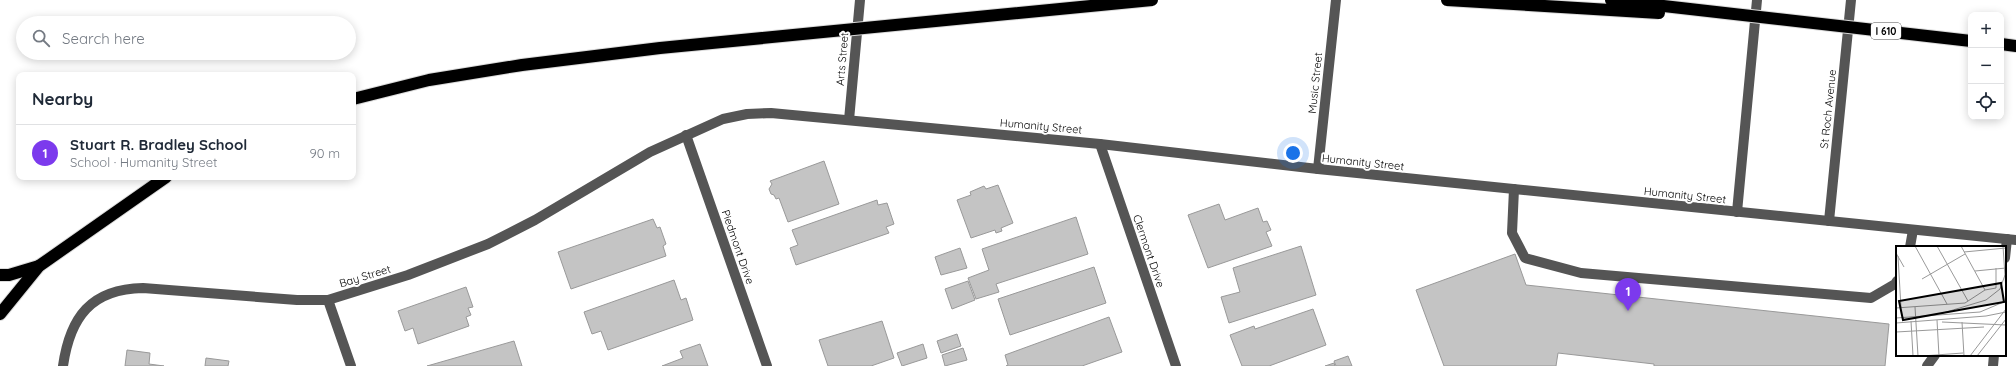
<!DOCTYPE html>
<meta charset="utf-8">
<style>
body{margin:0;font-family:Quicksand,sans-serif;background:#f6f6f7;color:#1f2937}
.controls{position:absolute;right:12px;top:12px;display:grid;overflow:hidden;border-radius:8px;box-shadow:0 2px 10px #0003}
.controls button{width:36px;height:36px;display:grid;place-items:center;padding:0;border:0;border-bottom:1px solid #e0e1e3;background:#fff;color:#1f2937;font:20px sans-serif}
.you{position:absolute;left:1293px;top:153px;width:14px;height:14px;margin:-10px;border:3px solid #fff;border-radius:50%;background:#1a73e8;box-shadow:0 0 0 6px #1a73e833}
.badge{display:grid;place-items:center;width:26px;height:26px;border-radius:50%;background:#7c3aed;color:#fff;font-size:13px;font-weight:700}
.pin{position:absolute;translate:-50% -33px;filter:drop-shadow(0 1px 2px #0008)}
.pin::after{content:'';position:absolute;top:21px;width:14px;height:12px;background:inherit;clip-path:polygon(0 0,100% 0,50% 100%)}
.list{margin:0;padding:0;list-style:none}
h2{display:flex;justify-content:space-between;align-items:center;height:52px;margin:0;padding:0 16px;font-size:17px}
h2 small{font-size:13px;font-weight:400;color:#747a83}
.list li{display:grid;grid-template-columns:26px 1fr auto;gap:12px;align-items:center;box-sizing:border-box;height:56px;padding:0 16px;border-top:1px solid #e0e1e3}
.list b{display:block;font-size:15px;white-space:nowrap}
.list p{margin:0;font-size:13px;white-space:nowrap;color:#747a83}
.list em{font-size:13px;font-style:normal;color:#747a83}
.icon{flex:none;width:22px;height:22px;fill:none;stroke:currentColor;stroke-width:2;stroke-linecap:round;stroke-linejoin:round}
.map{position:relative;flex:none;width:2016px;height:366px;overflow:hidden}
.search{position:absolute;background:#fff;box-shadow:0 2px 10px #0003;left:16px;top:16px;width:340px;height:44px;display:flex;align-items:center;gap:10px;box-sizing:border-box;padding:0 14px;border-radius:22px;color:#747a83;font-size:15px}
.panel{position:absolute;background:#fff;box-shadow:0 2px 10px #0003;left:16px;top:72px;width:340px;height:108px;border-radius:8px}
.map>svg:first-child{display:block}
.building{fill:#c4c4c4;stroke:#999}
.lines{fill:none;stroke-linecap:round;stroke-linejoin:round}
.highway-casing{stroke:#dbdbdb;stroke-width:14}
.minor{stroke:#555;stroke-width:10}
.highway{stroke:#000;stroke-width:12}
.highway-bridge-casing{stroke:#dbdbdb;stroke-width:14;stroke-linecap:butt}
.highway-bridge{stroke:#000;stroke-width:12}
.labels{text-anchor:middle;stroke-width:4;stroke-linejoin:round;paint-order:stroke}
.shield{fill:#fff;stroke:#4c4c4c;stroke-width:1}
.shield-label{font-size:10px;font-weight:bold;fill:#000}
.street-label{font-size:11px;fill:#000;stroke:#fff}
.inset-road{fill:none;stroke:#999;stroke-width:1}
.view{fill:#000;fill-opacity:0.15;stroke:#000;stroke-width:2}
.inset-edge{fill:none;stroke:#000;stroke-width:2}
</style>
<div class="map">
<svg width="2016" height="366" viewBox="0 0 2016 366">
<rect width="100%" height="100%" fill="#fff"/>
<g class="building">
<polygon points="824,161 839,204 788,222 779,198 776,199 774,195 771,194 769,189 772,184 770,181"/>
<polygon points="998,185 1013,223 1001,228 1002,231 996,233 995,230 971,238 957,200 971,195 970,192 984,186 986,189"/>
<polygon points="877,200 878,205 887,203 894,224 886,227 889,233 796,265 790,248 798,245 792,230"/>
<polygon points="1219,204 1225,220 1258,208 1263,222 1267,221 1271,230 1266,232 1272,246 1208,268 1188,215"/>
<polygon points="1076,217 1088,254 996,284 999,292 976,299 968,278 989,270 982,249"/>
<polygon points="653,219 657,228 660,227 666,244 663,246 666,256 571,289 558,252"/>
<polygon points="1301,246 1316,295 1229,323 1221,297 1240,292 1233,268"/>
<polygon points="960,248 967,268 941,275 935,257"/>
<polygon points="1515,254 1526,285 1889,324 1885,366 1654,366 1654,364 1558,353 1556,366 1444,366 1416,290"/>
<polygon points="1094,267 1106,303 1010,335 998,299"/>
<polygon points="674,280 681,300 686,298 693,320 608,350 601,331 592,334 584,312"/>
<polygon points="968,281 975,300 952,309 945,289"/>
<polygon points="466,287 473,307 468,308 471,315 466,317 469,326 418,344 413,328 405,331 398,311"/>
<polygon points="1313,309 1326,345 1269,366 1242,366 1230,335 1254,326 1255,329"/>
<polygon points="1109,317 1122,352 1082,366 1006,366 1008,365 1005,355"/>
<polygon points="882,321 894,358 871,366 828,366 819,340"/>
<polygon points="957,334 961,346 941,353 937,341"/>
<polygon points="514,341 522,366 427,366"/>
<polygon points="700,344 708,366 662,366 683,358 680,351"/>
<polygon points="923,344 927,358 902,366 897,353"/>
<polygon points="963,348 967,360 945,366 942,355"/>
<polygon points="127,350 150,353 149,364 164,366 125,366"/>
<polygon points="1348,356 1352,366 1336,366 1334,361"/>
<polygon points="206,358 229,361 228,366 205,366"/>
<polygon points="1334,363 1335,366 1325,366"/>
</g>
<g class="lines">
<defs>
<g id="highway">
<polyline points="2001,44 2016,46"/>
<polyline points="0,275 9,275 39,266"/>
<polyline points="0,314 39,266 166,177"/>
</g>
</defs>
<use href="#highway" class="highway-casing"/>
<g class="minor">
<polyline points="849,120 860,0"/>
<polyline points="686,135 767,366"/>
<polyline points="1100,144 1176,366"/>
<polyline points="1318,169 1336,0"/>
<polyline points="1514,189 1512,233 1525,258 1581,273 1871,298 1895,284 1897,281"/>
<polyline points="1737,212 1757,0"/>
<polyline points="1829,221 1851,0"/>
<polyline points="1910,247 1913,230"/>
<polyline points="2005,258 2007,239"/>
<polyline points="328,300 351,366"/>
<path d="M 63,366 C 70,317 91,289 143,288 L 297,300 L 328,300 L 408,275 L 488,244 L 535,220 L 650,152 L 723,119 L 747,114 L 771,113 L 1100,144 L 1318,169 L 2016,240"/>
<polyline points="1927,366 1935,355"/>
<polyline points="1993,366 1994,355"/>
</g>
<use href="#highway" class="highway"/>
<defs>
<g id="highway-bridge">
<polyline points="1447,0 1659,13"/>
<polyline points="1611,0 1971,41"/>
<polyline points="353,99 429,80 522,65 660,48 1152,0"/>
</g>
</defs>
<use href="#highway-bridge" class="highway-bridge-casing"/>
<use href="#highway-bridge" class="highway-bridge"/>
</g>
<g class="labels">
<rect class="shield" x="1871" y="23" width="30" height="16" rx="3"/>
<g class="shield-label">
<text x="1886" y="35">I 610</text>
</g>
<g class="street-label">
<text transform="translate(842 59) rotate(-85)" y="4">Arts Street</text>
<text transform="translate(1315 83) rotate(-84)" y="4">Music Street</text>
<text transform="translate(1828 109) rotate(-84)" y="4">St Roch Avenue</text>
<text transform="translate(1041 126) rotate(5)" y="4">Humanity Street</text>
<text transform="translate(1363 162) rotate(6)" y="4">Humanity Street</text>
<text transform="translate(1685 195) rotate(6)" y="4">Humanity Street</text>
<text transform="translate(738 247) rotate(71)" y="4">Piedmont Drive</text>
<text transform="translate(1149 251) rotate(71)" y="4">Clermont Drive</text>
<text transform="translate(365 276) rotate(-17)" y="4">Bay Street</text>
</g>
</g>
<g transform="translate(1896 246)">
<rect width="110" height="110" fill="#fff"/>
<path class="inset-road" d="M 19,0 L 51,58M 41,0 L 72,55M 65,0 L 89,44M 107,0 L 110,45M 68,6 L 110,2M 0,7 L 8,21M 2,10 L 5,62M 79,25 L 110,22M 26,33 L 69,8M 19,61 L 22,110M 0,62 L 69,57 L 89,44 L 100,42 L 100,22M 47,67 L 90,54 L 104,43 L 109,29M 0,72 L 84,66 L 110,55M 41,74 L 43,110M 15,75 L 17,110M 46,76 L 110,79M 66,76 L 68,110M 0,77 L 90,70 L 110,66M 0,86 L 88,81M 26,110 L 67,107M 74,110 L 110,63M 81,110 L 110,73"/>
<path class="view" d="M 105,37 L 108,56 L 7,74 L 3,55 Z"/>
<rect width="110" height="110" class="inset-edge"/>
</g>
</svg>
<div class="controls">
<button>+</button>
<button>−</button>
<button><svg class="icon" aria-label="locate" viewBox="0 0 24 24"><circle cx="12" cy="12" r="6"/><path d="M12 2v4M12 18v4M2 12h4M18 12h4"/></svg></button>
</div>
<div class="you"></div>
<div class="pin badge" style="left:1628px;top:311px">1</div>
<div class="search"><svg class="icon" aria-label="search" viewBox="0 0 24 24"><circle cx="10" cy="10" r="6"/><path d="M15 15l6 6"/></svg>Search here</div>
<section class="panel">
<h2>Nearby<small></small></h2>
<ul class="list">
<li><span class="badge">1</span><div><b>Stuart R. Bradley School</b><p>School · Humanity Street</p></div><em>90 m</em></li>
</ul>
</section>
</div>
